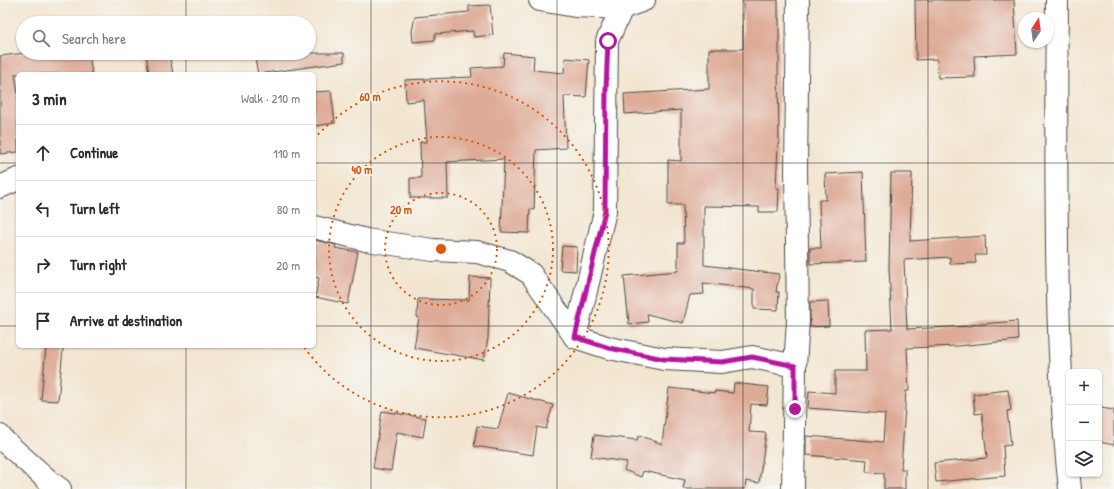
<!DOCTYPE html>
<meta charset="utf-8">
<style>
body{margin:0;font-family:"Patrick Hand",sans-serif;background:#f2f2f3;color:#2b2b33}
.controls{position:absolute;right:12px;bottom:12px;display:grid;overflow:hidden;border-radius:6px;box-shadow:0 1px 3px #0004}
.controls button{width:36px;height:36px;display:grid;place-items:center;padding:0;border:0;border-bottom:1px solid #e1e1e2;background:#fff;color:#2b2b33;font:20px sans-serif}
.compass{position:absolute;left:1018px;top:12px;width:36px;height:36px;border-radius:50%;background:#fff;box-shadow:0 1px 3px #0004;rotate:13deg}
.stop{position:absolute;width:12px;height:12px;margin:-9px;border:3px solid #b5179e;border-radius:50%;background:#fff}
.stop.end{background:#b5179e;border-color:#fff;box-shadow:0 1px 4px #0008}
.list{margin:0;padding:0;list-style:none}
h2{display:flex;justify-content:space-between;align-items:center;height:52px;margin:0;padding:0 16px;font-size:17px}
h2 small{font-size:13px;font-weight:400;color:#7c7c81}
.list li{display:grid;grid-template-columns:26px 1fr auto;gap:12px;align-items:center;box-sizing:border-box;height:56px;padding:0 16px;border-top:1px solid #e1e1e2}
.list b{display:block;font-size:15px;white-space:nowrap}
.list em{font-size:13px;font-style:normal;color:#7c7c81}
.icon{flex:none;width:22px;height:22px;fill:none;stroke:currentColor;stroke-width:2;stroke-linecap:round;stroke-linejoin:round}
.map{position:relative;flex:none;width:1114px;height:489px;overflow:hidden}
.search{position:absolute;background:#fff;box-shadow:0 1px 3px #0004;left:16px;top:16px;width:300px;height:44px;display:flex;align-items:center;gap:10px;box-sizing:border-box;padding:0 14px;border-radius:22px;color:#7c7c81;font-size:15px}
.panel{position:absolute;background:#fff;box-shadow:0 1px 3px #0004;left:16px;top:72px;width:300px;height:276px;border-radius:6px}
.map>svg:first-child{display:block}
.building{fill:#deab97}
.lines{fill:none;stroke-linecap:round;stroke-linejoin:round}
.minor-casing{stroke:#494744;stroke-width:24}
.minor{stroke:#fff;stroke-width:22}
.route{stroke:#b5179e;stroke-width:5}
.grid{fill:none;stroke:#2b2b2b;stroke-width:1;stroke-opacity:0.55}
.ring{fill:none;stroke:#df570e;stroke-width:2;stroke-dasharray:2 4}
.centre{fill:#df570e;stroke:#f6f6f2;stroke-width:2}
.ring-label{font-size:12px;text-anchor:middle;font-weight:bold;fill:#df570e;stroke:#f6f6f2;stroke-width:3.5;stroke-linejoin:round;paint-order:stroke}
</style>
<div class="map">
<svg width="1114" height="489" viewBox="0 0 1114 489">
<rect width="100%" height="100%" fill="#f6f6f2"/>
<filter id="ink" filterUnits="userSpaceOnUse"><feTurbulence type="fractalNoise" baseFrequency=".025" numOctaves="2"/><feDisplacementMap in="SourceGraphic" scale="8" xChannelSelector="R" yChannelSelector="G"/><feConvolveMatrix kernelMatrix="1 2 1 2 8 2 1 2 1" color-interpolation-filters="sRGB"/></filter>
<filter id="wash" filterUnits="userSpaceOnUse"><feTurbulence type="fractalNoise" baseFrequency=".012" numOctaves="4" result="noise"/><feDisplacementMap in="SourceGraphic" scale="16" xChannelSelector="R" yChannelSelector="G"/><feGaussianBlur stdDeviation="0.9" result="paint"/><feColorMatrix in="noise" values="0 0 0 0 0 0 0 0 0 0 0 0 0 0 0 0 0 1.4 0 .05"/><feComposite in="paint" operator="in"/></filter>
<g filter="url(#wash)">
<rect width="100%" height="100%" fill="#f3e6d1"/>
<g id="blocks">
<g class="building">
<polygon points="743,0 778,0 778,18 779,18 779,63 778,63 779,144 778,144 776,188 779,188 778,212 759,212 759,207 704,206 704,265 779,274 776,292 779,292 778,310 754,309 754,289 703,283 704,294 690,295 683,323 647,314 648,322 629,324 624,276 678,271 678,243 684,243 683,205 668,205 668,160 681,161 681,110 625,114 624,94 709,89 709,49 743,49"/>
<polygon points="915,0 1014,0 1017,54 974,56 975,77 938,78 937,59 916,60"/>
<polygon points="490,5 493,35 474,37 473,31 435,34 435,40 413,42 412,31 415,17 469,12 469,6"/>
<polygon points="26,53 89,53 92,74 15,74 18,94 18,152 0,154 0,56"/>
<polygon points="146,53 169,53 173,74 149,74"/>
<polygon points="254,53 344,53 344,62 258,74"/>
<polygon points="504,53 534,56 533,70 564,73 565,58 589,60 586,97 564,96 566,148 536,150 534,210 530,209 529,233 501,232 504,159 447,162 448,198 410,198 410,178 421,178 420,142 427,142 424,100 406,102 405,80 472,77 471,68 503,66"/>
<polygon points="331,91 335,123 314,126 314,92"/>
<polygon points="863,172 866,262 810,264 810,248 821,248 819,200 826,200 825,174"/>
<polygon points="891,173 912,173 910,241 985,236 986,255 975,255 976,263 950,264 950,257 904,260 907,329 971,326 970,325 1017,321 1018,340 958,346 907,348 909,391 906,391 901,469 905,469 905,489 884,489 884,473 866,472 867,460 806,455 806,436 883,442 885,414 808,408 809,391 835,393 835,371 866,371 865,330 892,329 889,267"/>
<polygon points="314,240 336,245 335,248 358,252 348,304 315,297 319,278 314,277"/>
<polygon points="562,246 577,247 576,271 560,270"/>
<polygon points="470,277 490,278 488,338 484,360 414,348 419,317 417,317 418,299 469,300"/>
<polygon points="828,301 829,326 810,327 810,302"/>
<polygon points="46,347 63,349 58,401 41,400"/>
<polygon points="734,383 769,387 767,405 751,404 749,432 766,433 759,483 746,481 745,489 683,489 685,480 643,471 641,477 624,470 627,462 591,457 594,435 637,440 639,435 662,444 669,388 715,393 715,391 733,393"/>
<polygon points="1008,390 1011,410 1007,411 1011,445 1003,446 1005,476 936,482 934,463 987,458 982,413 975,414 973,394"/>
<polygon points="508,393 553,405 546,429 537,427 533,455 474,446 477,426 498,429"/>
<polygon points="1101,408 1114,410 1114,445 1099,442 1099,416"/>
<polygon points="382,411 426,418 423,437 397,432 391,471 373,468"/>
</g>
</g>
</g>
<g filter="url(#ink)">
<use href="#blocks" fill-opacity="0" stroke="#494744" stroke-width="1"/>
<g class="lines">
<defs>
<g id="minor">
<polyline points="540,0 575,6 622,8 644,0"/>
<path d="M 1057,0 C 1056,82 1056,163 1057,245 C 1058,326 1061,408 1070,489"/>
<polyline points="0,187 18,179"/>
<polyline points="314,227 366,240 433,250 477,252 510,261 531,274 575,337 609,348 664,359 722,362 752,357 795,366"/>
<polyline points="575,337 605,211 607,41 622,8"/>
<polyline points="0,436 4,441 50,482 60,489"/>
<polyline points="793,489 795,366 798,321 796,170 798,0"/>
</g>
</defs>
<use href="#minor" class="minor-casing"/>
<use href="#minor" class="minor"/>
</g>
</g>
<g class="lines" filter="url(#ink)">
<polyline class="route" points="608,41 606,89 605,211 575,337 609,348 664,359 722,362 752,357 795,366 795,409"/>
</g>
<path class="grid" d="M 186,0 L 186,23M 371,0 L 371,489M 557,0 L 557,489M 743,0 L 743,489M 928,0 L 928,489M 186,53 L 186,74M 0,163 L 18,163M 314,163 L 1114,163M 0,326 L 18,326M 314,326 L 1114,326M 186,346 L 186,489"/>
<g class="ring">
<circle cx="441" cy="249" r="56"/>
<circle cx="441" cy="249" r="112"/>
<path d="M314 139A168 168 0 1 1 304 347"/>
</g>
<circle cx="441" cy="249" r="6" class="centre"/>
<g class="ring-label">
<text x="370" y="101">60 m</text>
<text x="362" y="174">40 m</text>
<text x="401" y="214">20 m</text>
</g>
</svg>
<div class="controls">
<button>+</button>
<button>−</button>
<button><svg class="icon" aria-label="layers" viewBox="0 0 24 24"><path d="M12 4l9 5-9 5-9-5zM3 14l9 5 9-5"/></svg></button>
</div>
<svg class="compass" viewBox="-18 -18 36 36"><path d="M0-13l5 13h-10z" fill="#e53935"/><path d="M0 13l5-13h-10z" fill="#7c7c81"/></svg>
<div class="stop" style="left:608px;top:41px"></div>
<div class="stop end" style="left:795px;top:409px"></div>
<div class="search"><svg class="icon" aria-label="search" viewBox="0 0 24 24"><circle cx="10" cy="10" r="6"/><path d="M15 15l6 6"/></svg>Search here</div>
<section class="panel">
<h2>3 min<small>Walk · 210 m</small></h2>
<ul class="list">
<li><svg class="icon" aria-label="ahead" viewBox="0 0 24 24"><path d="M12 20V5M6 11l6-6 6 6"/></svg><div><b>Continue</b></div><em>110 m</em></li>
<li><svg class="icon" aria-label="left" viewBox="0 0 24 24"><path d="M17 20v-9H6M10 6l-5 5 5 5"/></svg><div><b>Turn left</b></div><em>80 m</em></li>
<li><svg class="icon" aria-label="right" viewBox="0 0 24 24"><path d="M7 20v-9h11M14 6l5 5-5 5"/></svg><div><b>Turn right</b></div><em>20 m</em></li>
<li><svg class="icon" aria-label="arrive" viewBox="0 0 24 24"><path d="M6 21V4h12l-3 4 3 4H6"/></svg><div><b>Arrive at destination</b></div></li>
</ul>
</section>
</div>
